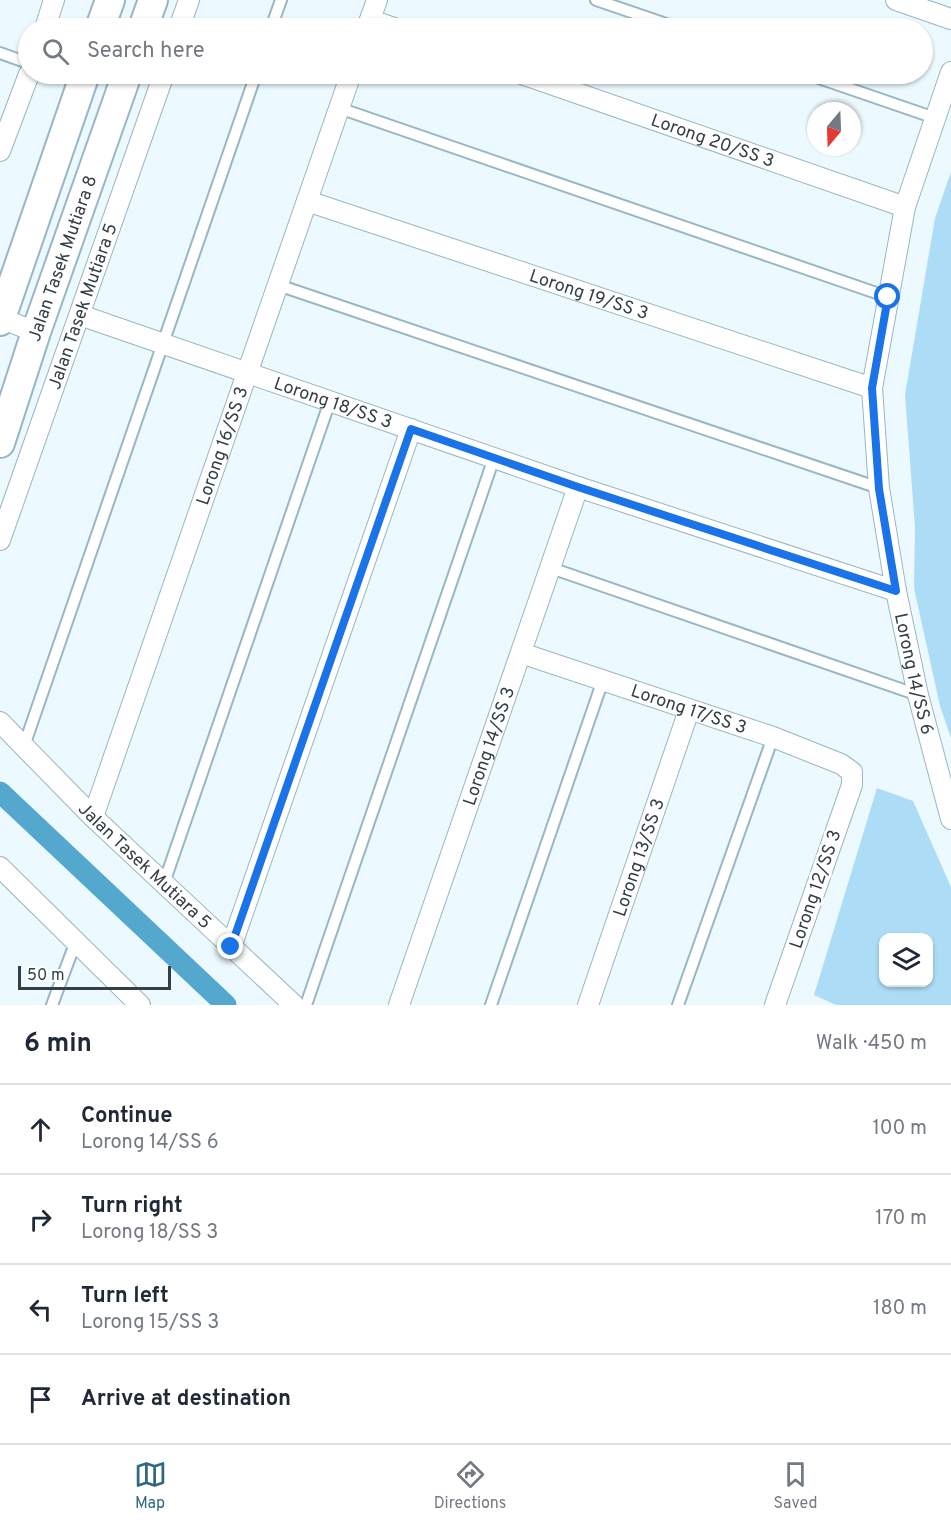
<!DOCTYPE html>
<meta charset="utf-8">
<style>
body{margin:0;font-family:Overpass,sans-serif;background:#f6f6f7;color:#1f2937}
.controls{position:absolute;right:18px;bottom:18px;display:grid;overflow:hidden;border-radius:12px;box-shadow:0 2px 4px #0004}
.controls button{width:54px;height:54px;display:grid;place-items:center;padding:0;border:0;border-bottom:2px solid #e0e1e3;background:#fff;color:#1f2937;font:30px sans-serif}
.compass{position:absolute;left:807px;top:102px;width:54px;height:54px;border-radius:50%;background:#fff;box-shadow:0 2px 4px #0004;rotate:199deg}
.scale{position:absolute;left:18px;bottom:15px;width:153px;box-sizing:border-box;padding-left:6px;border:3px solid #333f45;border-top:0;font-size:16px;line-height:21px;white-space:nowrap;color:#333f45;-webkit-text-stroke:4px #fff;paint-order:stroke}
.stop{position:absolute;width:18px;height:18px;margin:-14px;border:4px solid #1a73e8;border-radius:50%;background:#fff}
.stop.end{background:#1a73e8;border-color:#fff;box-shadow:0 2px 6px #0008}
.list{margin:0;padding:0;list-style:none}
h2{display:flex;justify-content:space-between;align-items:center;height:78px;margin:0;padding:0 24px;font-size:26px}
h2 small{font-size:20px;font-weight:400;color:#747a83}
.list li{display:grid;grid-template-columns:39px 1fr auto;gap:18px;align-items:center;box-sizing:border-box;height:90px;padding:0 24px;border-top:2px solid #e0e1e3}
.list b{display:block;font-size:22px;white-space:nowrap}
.list p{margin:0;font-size:20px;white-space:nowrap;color:#747a83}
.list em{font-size:20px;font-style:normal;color:#747a83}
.icon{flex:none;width:33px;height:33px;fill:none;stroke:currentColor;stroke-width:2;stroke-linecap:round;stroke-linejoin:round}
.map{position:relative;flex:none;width:951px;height:1005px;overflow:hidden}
.search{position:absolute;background:#fff;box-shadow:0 2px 4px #0004;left:18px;right:18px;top:18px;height:66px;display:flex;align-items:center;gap:15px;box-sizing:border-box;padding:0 21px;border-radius:33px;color:#747a83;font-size:22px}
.sheet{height:438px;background:#fff}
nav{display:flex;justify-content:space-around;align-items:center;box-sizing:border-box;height:84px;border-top:2px solid #e0e1e3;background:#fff;font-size:16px;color:#747a83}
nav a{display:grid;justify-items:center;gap:3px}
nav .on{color:#2f6882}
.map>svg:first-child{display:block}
.green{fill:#adddf6;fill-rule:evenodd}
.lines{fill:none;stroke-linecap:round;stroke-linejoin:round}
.canal{stroke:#54a7cd;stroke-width:21}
.lane-casing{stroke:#98b6c5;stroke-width:14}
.street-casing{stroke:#98b6c5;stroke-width:22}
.secondary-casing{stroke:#98b6c5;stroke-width:32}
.lane{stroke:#fff;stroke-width:10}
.street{stroke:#fff;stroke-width:20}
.secondary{stroke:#fff;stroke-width:28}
.route{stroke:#1a73e8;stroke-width:8}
.labels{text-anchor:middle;stroke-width:6;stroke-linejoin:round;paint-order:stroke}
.street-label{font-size:18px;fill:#333f45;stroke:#fff}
</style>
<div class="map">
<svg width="951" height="1005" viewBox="0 0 951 1005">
<rect width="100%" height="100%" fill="#ecf9ff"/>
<g class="green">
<polygon points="951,172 951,738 940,706 914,588 915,527 905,395 935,218"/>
<path d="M 877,788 L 913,801 L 951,887 L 951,1005 L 836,1005 L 814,995 ZM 884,938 L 928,938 L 928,982 L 884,982 Z"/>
</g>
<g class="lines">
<polyline class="canal" points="0,792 226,1005"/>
<defs>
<g id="lane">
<polyline points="596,0 678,28"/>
<polyline points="271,28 281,0"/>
<polyline points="0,53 28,63"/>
<polyline points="807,74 935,118"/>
<polyline points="339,108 888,297"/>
<polyline points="278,285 879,488"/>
<polyline points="551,568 918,695"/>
<polyline points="24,746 256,74"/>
<polyline points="164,883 330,401"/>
<polyline points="52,1005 76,941"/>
<polyline points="306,1005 494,458"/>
<polyline points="491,1005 603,680"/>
<polyline points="678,1005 773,737"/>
</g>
<g id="street">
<polyline points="896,0 951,19"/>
<polyline points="370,20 394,28"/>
<polyline points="45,28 54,0"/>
<polyline points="179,28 189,0"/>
<polyline points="367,28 377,0"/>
<path id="s1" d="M 951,72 L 905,207 L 872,388 L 879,488 L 896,591 L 918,695 L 951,819"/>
<path id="s2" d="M 522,74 L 905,207"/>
<polyline points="0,151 29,74"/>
<path id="s3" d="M 307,201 L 872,388"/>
<path id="s4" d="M 80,315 L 578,487 L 896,591"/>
<polyline points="0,318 36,332"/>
<path id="s5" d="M 0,540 L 164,74"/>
<path id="s6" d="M 521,653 L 773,737 L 841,764 L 852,772 L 852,785 L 775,1005"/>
<path id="s7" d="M 0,722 L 93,817 L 294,1005"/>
<path id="s8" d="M 93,817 L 351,74"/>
<polyline points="0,867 140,1005"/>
<polyline points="231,947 411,429"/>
<path id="s9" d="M 399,1005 L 578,487"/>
<path id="s10" d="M 588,1005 L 689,710"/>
</g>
<g id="secondary">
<polyline points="100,28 110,0"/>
<polyline points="143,28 153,0"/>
<polyline points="0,321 85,74"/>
<path id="s11" d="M 0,443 L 36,332 L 127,74"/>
</g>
</defs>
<use href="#lane" class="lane-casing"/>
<use href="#street" class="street-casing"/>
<use href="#secondary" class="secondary-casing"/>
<use href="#lane" class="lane"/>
<use href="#street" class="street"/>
<use href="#secondary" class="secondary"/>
</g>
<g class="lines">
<polyline class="route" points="231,947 411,429 578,487 896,591 879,489 872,388 888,297"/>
</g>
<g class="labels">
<g class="street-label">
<text dy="6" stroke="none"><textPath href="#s2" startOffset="202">Lorong 20/SS 3</textPath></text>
<text dy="6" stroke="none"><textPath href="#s11" startOffset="195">Jalan Tasek Mutiara 8</textPath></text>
<text dy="6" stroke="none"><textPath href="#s3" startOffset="297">Lorong 19/SS 3</textPath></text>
<text dy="6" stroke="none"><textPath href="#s5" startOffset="248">Jalan Tasek Mutiara 5</textPath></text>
<text dy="6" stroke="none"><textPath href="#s4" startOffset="268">Lorong 18/SS 3</textPath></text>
<text dy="6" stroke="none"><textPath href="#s8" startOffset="393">Lorong 16/SS 3</textPath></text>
<text dy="6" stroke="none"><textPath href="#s1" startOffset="616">Lorong 14/SS 6</textPath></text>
<text dy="6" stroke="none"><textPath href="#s6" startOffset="177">Lorong 17/SS 3</textPath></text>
<text dy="6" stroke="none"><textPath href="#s9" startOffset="274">Lorong 14/SS 3</textPath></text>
<text dy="6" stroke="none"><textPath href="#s10" startOffset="156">Lorong 13/SS 3</textPath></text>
<text dy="6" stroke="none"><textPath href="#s7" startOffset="204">Jalan Tasek Mutiara 5</textPath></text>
<text transform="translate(815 889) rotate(-71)" y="6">Lorong 12/SS 3</text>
</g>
</g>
</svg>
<div class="controls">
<button><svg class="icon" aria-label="layers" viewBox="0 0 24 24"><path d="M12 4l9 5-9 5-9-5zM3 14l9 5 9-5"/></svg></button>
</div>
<svg class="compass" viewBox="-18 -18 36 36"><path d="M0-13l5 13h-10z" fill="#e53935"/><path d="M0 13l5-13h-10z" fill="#747a83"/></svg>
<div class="scale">50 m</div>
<div class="stop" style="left:888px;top:297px"></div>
<div class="stop end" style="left:231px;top:947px"></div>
<div class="search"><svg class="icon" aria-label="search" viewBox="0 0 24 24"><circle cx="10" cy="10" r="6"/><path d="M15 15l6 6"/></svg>Search here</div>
</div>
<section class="sheet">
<h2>6 min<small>Walk · 450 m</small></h2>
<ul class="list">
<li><svg class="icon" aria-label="ahead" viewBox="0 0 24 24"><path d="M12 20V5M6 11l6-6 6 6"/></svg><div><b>Continue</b><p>Lorong 14/SS 6</p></div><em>100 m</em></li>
<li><svg class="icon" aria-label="right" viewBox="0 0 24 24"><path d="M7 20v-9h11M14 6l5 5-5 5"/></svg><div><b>Turn right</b><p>Lorong 18/SS 3</p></div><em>170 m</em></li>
<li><svg class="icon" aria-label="left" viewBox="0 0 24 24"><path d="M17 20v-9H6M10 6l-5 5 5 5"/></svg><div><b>Turn left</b><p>Lorong 15/SS 3</p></div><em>180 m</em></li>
<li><svg class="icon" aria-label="arrive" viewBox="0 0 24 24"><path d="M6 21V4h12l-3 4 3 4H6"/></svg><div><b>Arrive at destination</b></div></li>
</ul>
</section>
<nav>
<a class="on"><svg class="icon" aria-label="map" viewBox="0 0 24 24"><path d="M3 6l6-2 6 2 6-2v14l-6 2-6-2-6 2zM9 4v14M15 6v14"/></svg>Map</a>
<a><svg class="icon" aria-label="directions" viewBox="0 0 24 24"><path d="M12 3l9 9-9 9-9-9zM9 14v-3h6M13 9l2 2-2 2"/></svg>Directions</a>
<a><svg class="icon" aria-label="saved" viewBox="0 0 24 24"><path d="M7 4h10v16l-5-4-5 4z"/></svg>Saved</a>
</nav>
